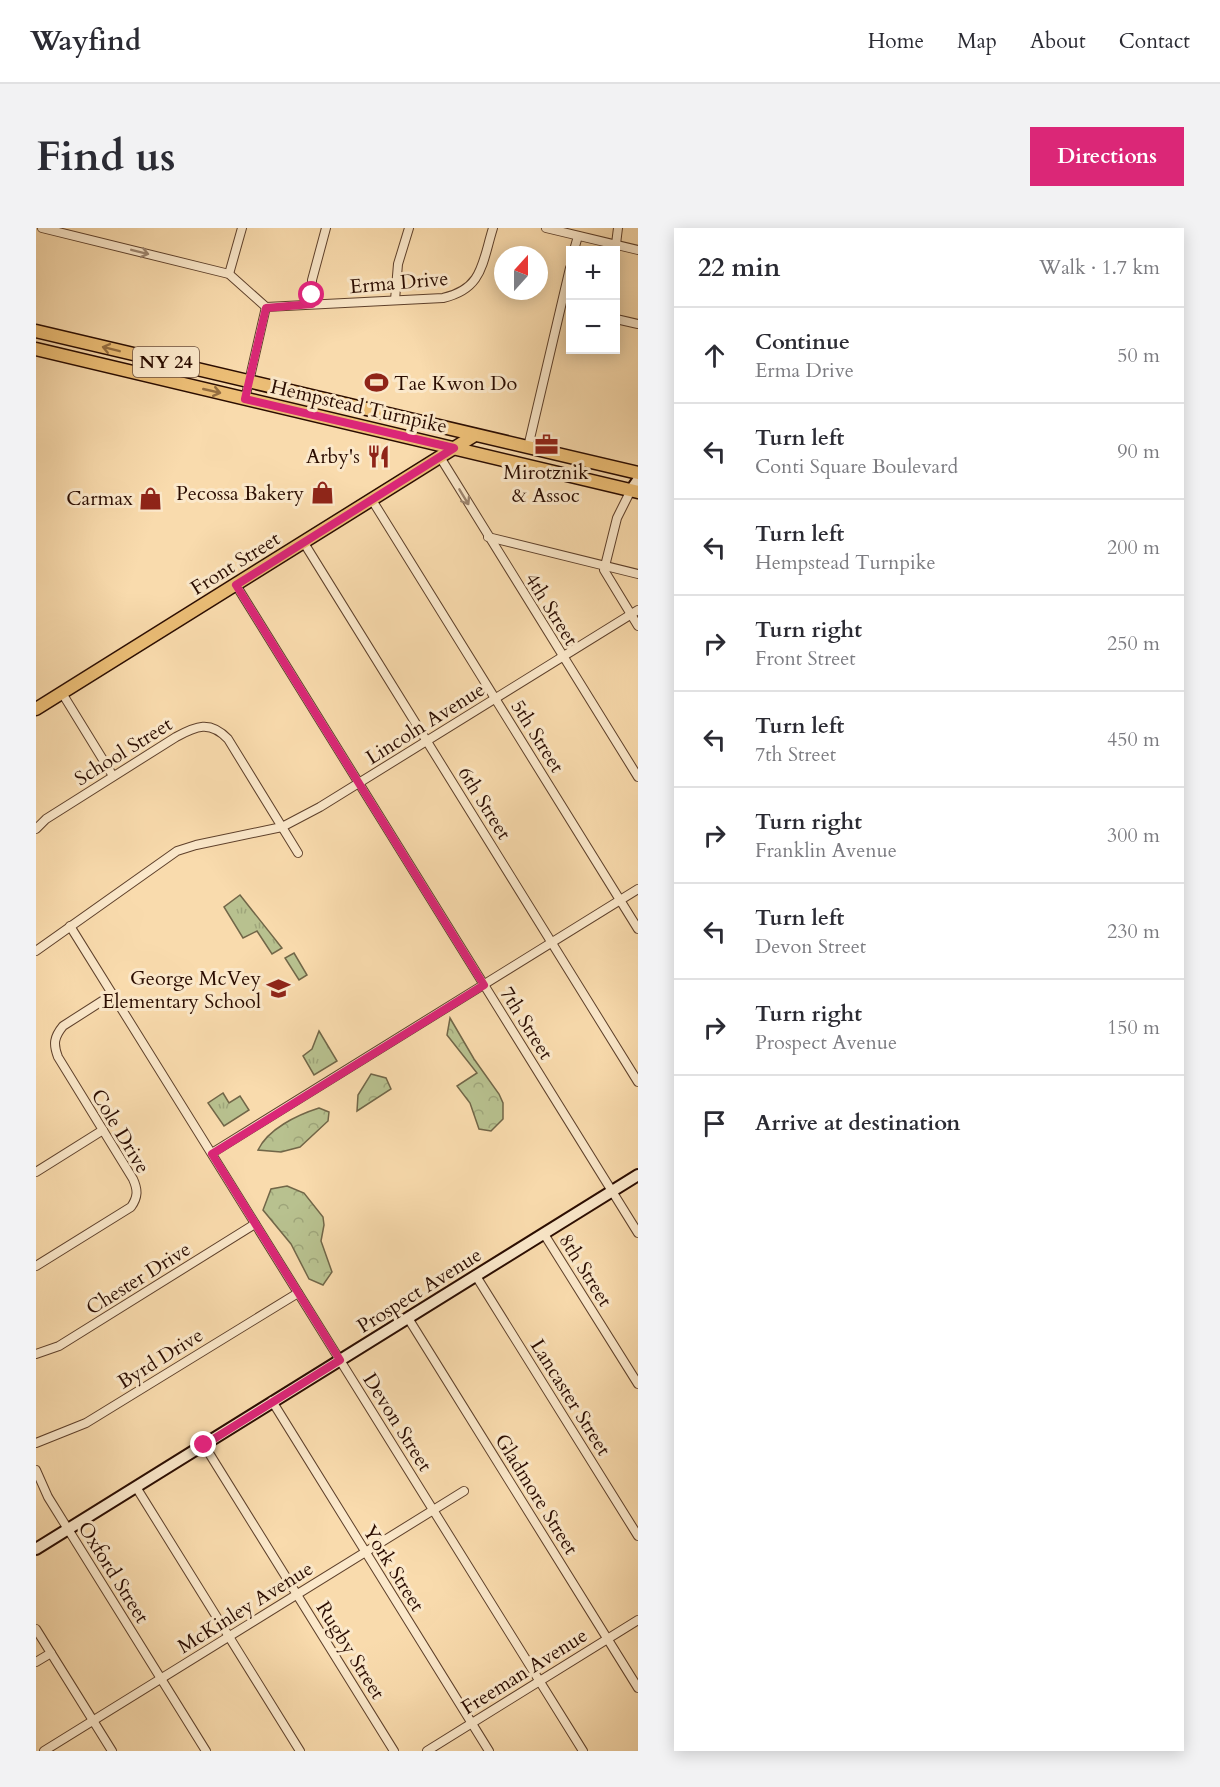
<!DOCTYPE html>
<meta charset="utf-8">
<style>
body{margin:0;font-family:Cardo,serif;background:#f2f2f3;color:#2b2b33}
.controls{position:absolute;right:18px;top:18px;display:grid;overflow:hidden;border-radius:0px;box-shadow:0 3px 15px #0003}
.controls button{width:54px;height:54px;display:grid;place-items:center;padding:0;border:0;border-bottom:2px solid #e1e1e2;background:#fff;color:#2b2b33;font:30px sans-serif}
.compass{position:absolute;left:458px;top:18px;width:54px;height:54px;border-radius:50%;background:#fff;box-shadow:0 3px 15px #0003;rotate:21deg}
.stop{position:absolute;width:18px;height:18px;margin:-14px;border:4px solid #db2777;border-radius:50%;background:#fff}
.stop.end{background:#db2777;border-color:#fff;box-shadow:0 2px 6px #0008}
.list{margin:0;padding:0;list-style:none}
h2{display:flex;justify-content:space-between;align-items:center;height:78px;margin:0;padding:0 24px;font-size:26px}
h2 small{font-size:20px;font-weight:400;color:#7c7c81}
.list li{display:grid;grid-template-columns:39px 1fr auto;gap:18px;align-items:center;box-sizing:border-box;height:96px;padding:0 24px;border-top:2px solid #e1e1e2}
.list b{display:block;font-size:22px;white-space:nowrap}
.list p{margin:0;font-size:20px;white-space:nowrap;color:#7c7c81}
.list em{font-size:20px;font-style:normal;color:#7c7c81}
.icon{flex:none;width:33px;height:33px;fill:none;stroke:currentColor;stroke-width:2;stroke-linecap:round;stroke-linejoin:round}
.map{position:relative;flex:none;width:602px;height:1523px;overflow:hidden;border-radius:0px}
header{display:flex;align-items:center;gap:36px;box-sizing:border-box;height:84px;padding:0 30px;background:#fff;border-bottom:2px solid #e1e1e2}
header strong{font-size:28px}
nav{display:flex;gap:33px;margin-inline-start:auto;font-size:21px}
.intro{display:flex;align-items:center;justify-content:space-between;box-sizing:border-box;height:144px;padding:0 36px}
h1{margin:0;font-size:42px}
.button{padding:15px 27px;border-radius:0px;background:#db2777;color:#fff;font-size:21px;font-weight:700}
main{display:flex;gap:36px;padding:0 36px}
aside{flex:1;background:#fff;border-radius:0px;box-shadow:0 3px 15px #0003}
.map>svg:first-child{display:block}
.grass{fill:url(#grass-tufts);stroke:#716648;stroke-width:1.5}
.forest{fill:url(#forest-crowns);stroke:#716648;stroke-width:1.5}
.garden{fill:#b8c18f;stroke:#716648;stroke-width:1.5}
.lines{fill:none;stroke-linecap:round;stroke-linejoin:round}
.street-casing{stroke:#5e402b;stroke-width:10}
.secondary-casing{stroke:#2a0c00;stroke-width:14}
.primary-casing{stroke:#2a0c00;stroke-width:15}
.street{stroke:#fbe8ca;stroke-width:8}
.secondary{stroke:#fbe8ca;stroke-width:10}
.primary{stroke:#ecbe76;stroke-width:12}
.oneway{stroke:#9d856f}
.oneway2{stroke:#956e41}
.route{stroke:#db2777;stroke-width:8}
.labels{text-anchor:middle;stroke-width:6;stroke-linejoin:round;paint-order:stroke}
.shield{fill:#fbe8ca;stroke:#694e3d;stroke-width:1.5}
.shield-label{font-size:18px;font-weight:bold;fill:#2a0c00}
.street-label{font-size:20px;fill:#2a0c00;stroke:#fbe8ca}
.poi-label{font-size:20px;fill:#2a0c00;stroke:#fbe8ca;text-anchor:end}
</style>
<header>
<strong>Wayfind</strong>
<nav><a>Home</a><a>Map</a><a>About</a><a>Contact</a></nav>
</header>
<div class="intro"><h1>Find us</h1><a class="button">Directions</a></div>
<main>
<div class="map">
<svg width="602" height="1523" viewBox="0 0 602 1523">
<defs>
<pattern id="grass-tufts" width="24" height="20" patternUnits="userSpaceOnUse" patternTransform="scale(1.5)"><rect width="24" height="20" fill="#b8c18f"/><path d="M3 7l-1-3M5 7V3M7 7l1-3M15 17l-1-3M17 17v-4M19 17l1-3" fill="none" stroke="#9ea57a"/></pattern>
<pattern id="forest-crowns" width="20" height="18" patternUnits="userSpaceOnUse" patternTransform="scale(1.5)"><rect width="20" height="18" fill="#b8c18f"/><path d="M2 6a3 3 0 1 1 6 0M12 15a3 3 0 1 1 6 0" fill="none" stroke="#9ea57a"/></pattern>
</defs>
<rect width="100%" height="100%" fill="#f9dbad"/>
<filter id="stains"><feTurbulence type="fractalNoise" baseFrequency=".00333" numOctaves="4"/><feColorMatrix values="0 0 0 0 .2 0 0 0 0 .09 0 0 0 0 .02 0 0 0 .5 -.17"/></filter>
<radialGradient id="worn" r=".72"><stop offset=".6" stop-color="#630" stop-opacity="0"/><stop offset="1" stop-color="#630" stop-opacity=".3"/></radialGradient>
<g class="grass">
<polygon points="204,667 246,720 236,726 221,703 207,710 188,679"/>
<polygon points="283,803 301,833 278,847 267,828 276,821"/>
<polygon points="187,865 193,875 204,868 213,882 188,898 172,875"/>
</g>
<g class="forest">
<polygon points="414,790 438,831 463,866 467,875 467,891 455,903 443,901 434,875 421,858 441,845 411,807"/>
<polygon points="335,846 350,850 355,861 321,883 322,867"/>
<path d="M 283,880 L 293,884 L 292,893 L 264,919 L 245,924 L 222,922 C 232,901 261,887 283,880 Z"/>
<polygon points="251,958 268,965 287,989 288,997 285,1013 296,1044 287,1057 273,1051 255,1016 227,982 235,961"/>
</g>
<polygon class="garden" points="258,725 271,747 263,752 249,730"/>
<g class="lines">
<defs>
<g id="street">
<polyline points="6,0 193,46 230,79"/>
<polyline points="510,0 602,22"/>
<polyline points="580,16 582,0"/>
<polyline points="538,22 542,8"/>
<polyline points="193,46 206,0"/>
<polyline points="359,72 362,36 373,0"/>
<polyline points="276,76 276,52 290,0"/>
<path d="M 230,79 L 407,70 C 447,61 446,35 457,0"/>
<polyline points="580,91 602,96"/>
<polyline points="209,171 230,79"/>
<polyline points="492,219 534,40"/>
<polyline points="404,229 602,549"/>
<polyline points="595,262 581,290 568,342 602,398"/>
<polyline points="336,272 602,701"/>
<polyline points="452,309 602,346"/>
<polyline points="268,315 602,854"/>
<polyline points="200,357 602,1005"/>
<polyline points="26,465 77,548"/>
<path d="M 0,601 L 10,591 L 140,509 C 160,498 174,492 192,511 L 262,625"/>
<polyline points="34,698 547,1523"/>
<polyline points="0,723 141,623 160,617 246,599 284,579 602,382"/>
<polyline points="176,925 602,661"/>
<polyline points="0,944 67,902"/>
<polyline points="508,1006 602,1156"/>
<path d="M 0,1038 L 95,979 C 102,969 102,962 97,951 L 22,829 C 17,816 18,809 27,798 L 77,766"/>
<polyline points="440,1048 602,1308"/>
<polyline points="372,1090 602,1460"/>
<polyline points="0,1126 23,1118 219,996"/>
<polyline points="236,1173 453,1523"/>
<polyline points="0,1215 50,1195 262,1065"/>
<polyline points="168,1217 358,1523"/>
<polyline points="0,1242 12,1269 170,1523"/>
<polyline points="100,1259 264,1523"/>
<polyline points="0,1401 76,1523"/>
<polyline points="0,1434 15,1425"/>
<polyline points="8,1523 428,1263"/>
<polyline points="391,1523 602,1392"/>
</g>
<g id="secondary">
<polyline points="595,262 602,252"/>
<polyline points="0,1321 602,947"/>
</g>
<g id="primary">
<polyline points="0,103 602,245"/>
<polyline points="0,121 602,264"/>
<polyline points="0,481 439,207"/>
</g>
</defs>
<use href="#street" class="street-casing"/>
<use href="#secondary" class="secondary-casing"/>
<use href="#primary" class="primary-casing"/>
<use href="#street" class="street"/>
<use href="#secondary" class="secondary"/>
<use href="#primary" class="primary"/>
</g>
<defs><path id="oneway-shaft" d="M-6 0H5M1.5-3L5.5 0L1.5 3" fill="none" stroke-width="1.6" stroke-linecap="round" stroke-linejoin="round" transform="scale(1.5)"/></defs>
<g class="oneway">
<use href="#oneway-shaft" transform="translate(104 24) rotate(14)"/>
<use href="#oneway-shaft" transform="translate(428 269) rotate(59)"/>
</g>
<g class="oneway2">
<use href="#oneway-shaft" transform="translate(75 121) rotate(-166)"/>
<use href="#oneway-shaft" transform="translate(176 163) rotate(13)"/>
</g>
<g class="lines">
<polyline class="route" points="168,1217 304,1132 176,926 448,757 200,357 418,220 209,171 230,80 276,76 276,67"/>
</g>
<defs>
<symbol id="stadium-bare" viewBox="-9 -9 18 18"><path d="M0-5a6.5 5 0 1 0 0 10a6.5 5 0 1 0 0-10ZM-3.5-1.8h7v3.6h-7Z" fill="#8f2418" stroke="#fbe8ca" stroke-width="2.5" paint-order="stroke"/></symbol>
<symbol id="office-bare" viewBox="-9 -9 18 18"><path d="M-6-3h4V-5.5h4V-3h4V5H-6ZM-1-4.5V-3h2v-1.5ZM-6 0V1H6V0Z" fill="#8f2418" stroke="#fbe8ca" stroke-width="2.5" paint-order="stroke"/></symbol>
<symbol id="restaurant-bare" viewBox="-9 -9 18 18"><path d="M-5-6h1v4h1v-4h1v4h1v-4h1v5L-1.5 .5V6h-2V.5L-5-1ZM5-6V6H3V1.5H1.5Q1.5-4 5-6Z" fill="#8f2418" stroke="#fbe8ca" stroke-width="2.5" paint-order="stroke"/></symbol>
<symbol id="shop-bare" viewBox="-9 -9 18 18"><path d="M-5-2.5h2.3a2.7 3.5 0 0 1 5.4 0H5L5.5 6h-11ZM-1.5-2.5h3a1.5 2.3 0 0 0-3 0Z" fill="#8f2418" stroke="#fbe8ca" stroke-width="2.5" paint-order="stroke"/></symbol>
<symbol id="school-bare" viewBox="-9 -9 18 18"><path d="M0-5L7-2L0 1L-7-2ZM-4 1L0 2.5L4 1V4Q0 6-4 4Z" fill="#8f2418" stroke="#fbe8ca" stroke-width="2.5" paint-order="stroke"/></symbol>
</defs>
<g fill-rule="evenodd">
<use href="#stadium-bare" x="324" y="138" width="33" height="33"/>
<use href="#office-bare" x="494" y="200" width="33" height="33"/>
<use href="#restaurant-bare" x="326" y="212" width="33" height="33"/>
<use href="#shop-bare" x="270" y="248" width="33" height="33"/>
<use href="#shop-bare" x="98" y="254" width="33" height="33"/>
<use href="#school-bare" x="226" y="744" width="33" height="33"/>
</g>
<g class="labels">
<rect class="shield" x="97" y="119" width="66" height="30" rx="4.5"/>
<g class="shield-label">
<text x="130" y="140">NY 24</text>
</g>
<g class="street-label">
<text transform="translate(363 54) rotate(-5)" y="7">Erma Drive</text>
<text transform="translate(323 178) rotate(13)" y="7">Hempstead Turnpike</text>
<text transform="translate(199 335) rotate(-32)" y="7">Front Street</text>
<text transform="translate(516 381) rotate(58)" y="7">4th Street</text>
<text transform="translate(389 495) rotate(-32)" y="7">Lincoln Avenue</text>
<text transform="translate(502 508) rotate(58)" y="7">5th Street</text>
<text transform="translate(87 523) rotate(-32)" y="7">School Street</text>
<text transform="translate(449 575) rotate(58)" y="7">6th Street</text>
<text transform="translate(491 795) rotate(58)" y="7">7th Street</text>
<text transform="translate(85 903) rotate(59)" y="7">Cole Drive</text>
<text transform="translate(550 1042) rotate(58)" y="7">8th Street</text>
<text transform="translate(102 1050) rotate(-32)" y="7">Chester Drive</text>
<text transform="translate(383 1062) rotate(-32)" y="7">Prospect Avenue</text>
<text transform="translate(124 1130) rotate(-32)" y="7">Byrd Drive</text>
<text transform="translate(535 1169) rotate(58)" y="7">Lancaster Street</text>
<text transform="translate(362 1194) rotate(58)" y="7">Devon Street</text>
<text transform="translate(501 1266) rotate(58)" y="7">Gladmore Street</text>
<text transform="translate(358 1340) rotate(58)" y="7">York Street</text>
<text transform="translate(78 1344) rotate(58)" y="7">Oxford Street</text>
<text transform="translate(209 1379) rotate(-32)" y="7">McKinley Avenue</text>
<text transform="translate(315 1422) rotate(58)" y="7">Rugby Street</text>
<text transform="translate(488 1443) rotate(-32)" y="7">Freeman Avenue</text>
</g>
<g class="poi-label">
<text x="358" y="162" text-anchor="start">Tae Kwon Do</text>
<text x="324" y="235">Arby's</text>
<text x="510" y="251" text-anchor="middle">Mirotznik<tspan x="510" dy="23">&amp; Assoc</tspan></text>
<text x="268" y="272">Pecossa Bakery</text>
<text x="97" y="277">Carmax</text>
<text x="225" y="757">George McVey<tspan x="225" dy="23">Elementary School</tspan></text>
</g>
</g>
<rect width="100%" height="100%" filter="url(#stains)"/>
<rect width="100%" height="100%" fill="url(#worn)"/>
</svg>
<div class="controls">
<button>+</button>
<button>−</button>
</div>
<svg class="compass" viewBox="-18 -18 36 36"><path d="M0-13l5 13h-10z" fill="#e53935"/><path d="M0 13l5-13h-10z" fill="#7c7c81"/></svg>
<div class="stop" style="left:276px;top:67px"></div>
<div class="stop end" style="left:168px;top:1217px"></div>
</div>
<aside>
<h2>22 min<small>Walk · 1.7 km</small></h2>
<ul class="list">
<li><svg class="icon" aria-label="ahead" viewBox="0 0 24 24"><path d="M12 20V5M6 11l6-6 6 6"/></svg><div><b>Continue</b><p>Erma Drive</p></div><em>50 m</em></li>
<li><svg class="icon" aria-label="left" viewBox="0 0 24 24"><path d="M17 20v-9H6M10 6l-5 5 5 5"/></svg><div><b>Turn left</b><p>Conti Square Boulevard</p></div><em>90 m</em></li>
<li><svg class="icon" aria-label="left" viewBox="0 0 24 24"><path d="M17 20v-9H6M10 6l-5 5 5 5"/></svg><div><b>Turn left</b><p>Hempstead Turnpike</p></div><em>200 m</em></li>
<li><svg class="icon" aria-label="right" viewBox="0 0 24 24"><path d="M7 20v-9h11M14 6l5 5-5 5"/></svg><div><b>Turn right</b><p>Front Street</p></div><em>250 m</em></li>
<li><svg class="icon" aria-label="left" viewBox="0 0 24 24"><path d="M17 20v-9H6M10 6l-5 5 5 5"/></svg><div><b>Turn left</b><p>7th Street</p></div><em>450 m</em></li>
<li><svg class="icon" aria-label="right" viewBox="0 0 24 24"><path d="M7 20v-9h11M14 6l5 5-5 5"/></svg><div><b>Turn right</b><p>Franklin Avenue</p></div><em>300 m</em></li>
<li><svg class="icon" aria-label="left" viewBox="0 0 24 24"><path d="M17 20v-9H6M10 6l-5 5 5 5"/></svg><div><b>Turn left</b><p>Devon Street</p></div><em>230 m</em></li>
<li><svg class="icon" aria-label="right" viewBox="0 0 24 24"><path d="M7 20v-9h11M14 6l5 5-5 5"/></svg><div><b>Turn right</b><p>Prospect Avenue</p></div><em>150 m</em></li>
<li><svg class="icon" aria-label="arrive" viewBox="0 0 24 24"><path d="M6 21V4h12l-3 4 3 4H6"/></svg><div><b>Arrive at destination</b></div></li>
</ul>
</aside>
</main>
